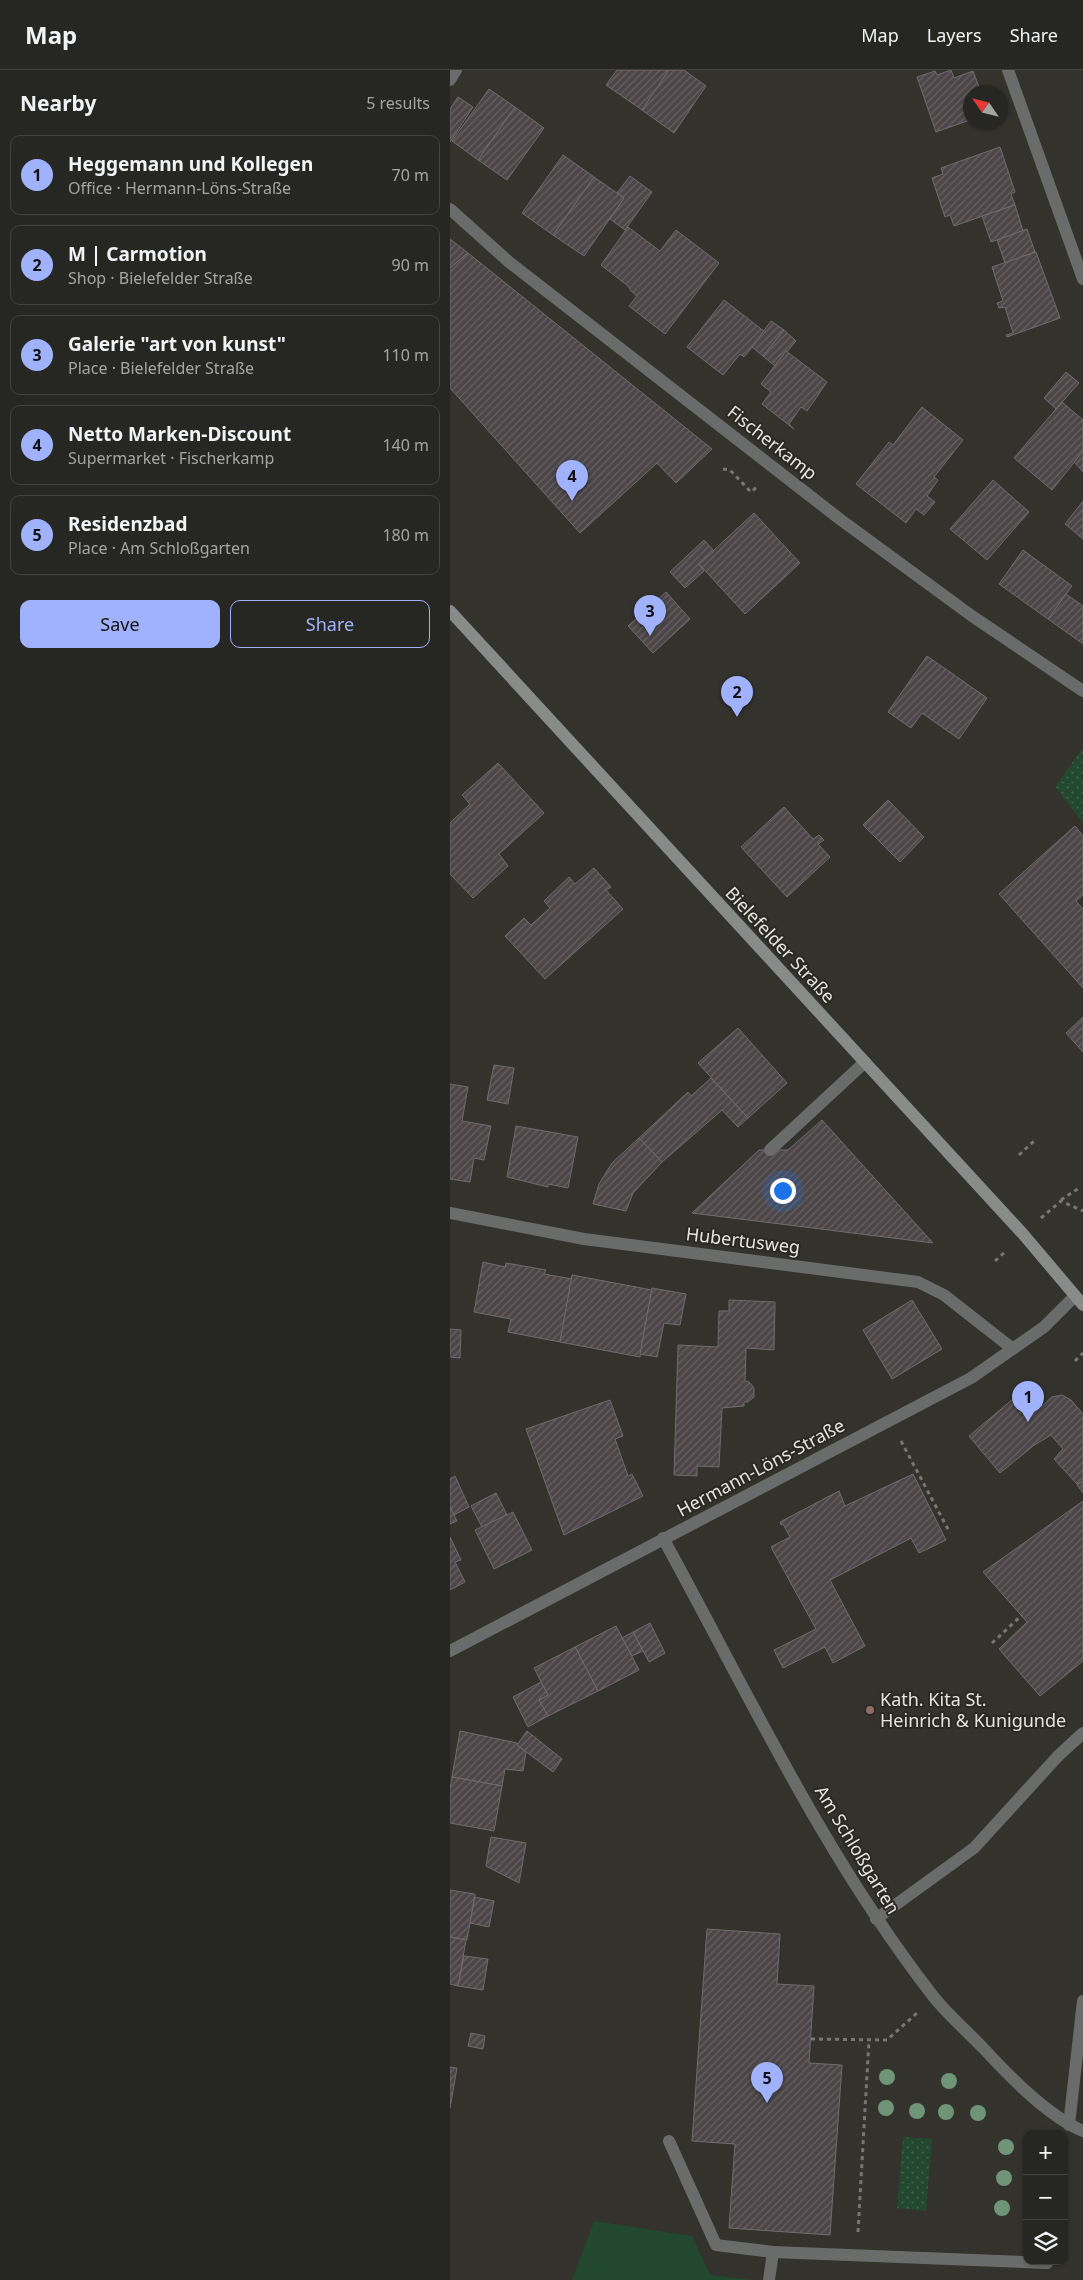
<!DOCTYPE html>
<meta charset="utf-8">
<style>
body{margin:0;font-family:"Noto Sans",sans-serif;background:#2e2e2a;color:#f1f3f6}
.controls{position:absolute;right:15px;bottom:15px;display:grid;overflow:hidden;border-radius:10px;box-shadow:0 1px 4px #0004}
.controls button{width:45px;height:45px;display:grid;place-items:center;padding:0;border:0;border-bottom:1px solid #424340;background:#262622;color:#f1f3f6;font:25px sans-serif}
.compass{position:absolute;left:513px;top:15px;width:45px;height:45px;border-radius:50%;background:#262622;box-shadow:0 1px 4px #0004;rotate:305deg}
.you{position:absolute;left:332px;top:1120px;width:18px;height:18px;margin:-12px;border:4px solid #fff;border-radius:50%;background:#1a73e8;box-shadow:0 0 0 8px #1a73e833}
.badge{display:grid;place-items:center;width:32px;height:32px;border-radius:50%;background:#a1b2fd;color:#111;font-size:16px;font-weight:700}
.pin{position:absolute;translate:-50% -41px;filter:drop-shadow(0 1px 2px #0008)}
.pin::after{content:'';position:absolute;top:26px;width:18px;height:15px;background:inherit;clip-path:polygon(0 0,100% 0,50% 100%)}
.list{margin:0;padding:0;list-style:none}
h2{display:flex;justify-content:space-between;align-items:center;height:65px;margin:0;padding:0 20px;font-size:21px}
h2 small{font-size:16px;font-weight:400;color:#a4a5a5}
.list li{display:grid;grid-template-columns:32px 1fr auto;gap:15px;align-items:center;box-sizing:border-box;height:80px;margin:0 10px 10px;padding:0 10px;border:1px solid #424340;border-radius:10px}
.list b{display:block;font-size:19px;white-space:nowrap}
.list p{margin:0;font-size:16px;white-space:nowrap;color:#a4a5a5}
.list em{font-size:16px;font-style:normal;color:#a4a5a5}
.actions{display:flex;gap:10px;padding:15px 20px}
.actions a{flex:1;padding:11px 0;border:1px solid #a1b2fd;border-radius:10px;text-align:center;font-size:18px;color:#a1b2fd}
.actions .main{background:#a1b2fd;color:#111}
.icon{flex:none;width:28px;height:28px;fill:none;stroke:currentColor;stroke-width:2;stroke-linecap:round;stroke-linejoin:round}
.map{position:relative;flex:none;width:633px;height:2210px;overflow:hidden}
header{display:flex;align-items:center;gap:30px;box-sizing:border-box;height:70px;padding:0 25px;background:#262622;border-bottom:1px solid #424340}
header strong{font-size:24px}
nav{display:flex;gap:28px;margin-inline-start:auto;font-size:18px}
main{display:flex}
aside{flex:1;background:#262622}
.map>svg:first-child{display:block}
.park{fill:url(#park-dots)}
.pitch{fill:#22482f}
.building{fill:url(#building-hatch);stroke:#716b6e}
.lines{fill:none;stroke-linecap:round;stroke-linejoin:round}
.path{stroke:#777672;stroke-width:3;stroke-dasharray:4 4;stroke-linecap:butt}
.service{stroke:#696c6a;stroke-width:12}
.minor{stroke:#696c6a;stroke-width:12}
.tertiary{stroke:#696c6a;stroke-width:12}
.secondary{stroke:#878c8a;stroke-width:12}
.tree{fill:#709477}
.education-dot{fill:#8d6e63;stroke:#292823;stroke-width:2}
.labels{text-anchor:middle;stroke-width:4;stroke-linejoin:round;paint-order:stroke}
.street-label{font-size:18px;fill:#e5e4e1;stroke:#292823}
.poi-label{font-size:18px;fill:#e5e4e1;stroke:#292823;text-anchor:start}
</style>
<header>
<strong>Map</strong>
<nav><a>Map</a><a>Layers</a><a>Share</a></nav>
</header>
<main>
<aside>
<h2>Nearby<small>5 results</small></h2>
<ul class="list">
<li><span class="badge">1</span><div><b>Heggemann und Kollegen</b><p>Office · Hermann-Löns-Straße</p></div><em>70 m</em></li>
<li><span class="badge">2</span><div><b>M | Carmotion</b><p>Shop · Bielefelder Straße</p></div><em>90 m</em></li>
<li><span class="badge">3</span><div><b>Galerie &quot;art von kunst&quot;</b><p>Place · Bielefelder Straße</p></div><em>110 m</em></li>
<li><span class="badge">4</span><div><b>Netto Marken-Discount</b><p>Supermarket · Fischerkamp</p></div><em>140 m</em></li>
<li><span class="badge">5</span><div><b>Residenzbad</b><p>Place · Am Schloßgarten</p></div><em>180 m</em></li>
</ul>
<div class="actions"><a class="main">Save</a><a>Share</a></div>
</aside>
<div class="map">
<svg width="633" height="2210" viewBox="0 0 633 2210">
<defs>
<pattern id="park-dots" width="8" height="8" patternUnits="userSpaceOnUse" patternTransform="scale(1.25)"><rect width="8" height="8" fill="#22482f"/><path d="M2 2h.1M6 6h.1" fill="none" stroke="#42624d" stroke-width="1.8" stroke-linecap="round"/></pattern>
<pattern id="building-hatch" width="6" height="6" patternUnits="userSpaceOnUse" patternTransform="scale(1.25)"><rect width="6" height="6" fill="#4c4649"/><path d="M-1 1l2-2M0 6l6-6M5 7l2-2" fill="none" stroke="#666163"/></pattern>
</defs>
<rect width="100%" height="100%" fill="#33322d"/>
<g class="park">
<polygon points="632,679 633,680 633,753 605,717"/>
<polygon points="453,2067 482,2069 476,2141 447,2138"/>
</g>
<polygon class="pitch" points="144,2151 242,2166 260,2205 304,2210 122,2210"/>
<g class="building">
<polygon points="167,0 219,0 192,40 156,15"/>
<polygon points="219,0 234,0 256,16 224,63 192,40"/>
<polygon points="501,0 504,8 523,1 531,22 520,22 520,50 486,62 467,7 485,1 487,5"/>
<polygon points="39,19 65,37 28,90 2,71"/>
<polygon points="8,27 23,37 0,72 0,39"/>
<polygon points="65,37 94,58 57,110 28,90"/>
<polygon points="550,77 565,122 561,124 565,135 504,156 500,145 495,147 482,108 493,104 491,98"/>
<polygon points="113,85 144,107 103,165 72,143"/>
<polygon points="180,106 202,122 175,160 160,149 174,128 167,123"/>
<polygon points="144,107 174,128 134,186 103,165"/>
<polygon points="565,135 573,161 541,172 532,146"/>
<polygon points="178,157 210,181 226,160 269,193 215,264 179,236 187,226 181,221 178,216 151,195"/>
<polygon points="577,159 585,182 555,193 547,170"/>
<polygon points="0,169 18,183 0,198"/>
<polygon points="586,182 610,248 557,267 556,265 563,263 555,237 549,238 547,233 553,231 542,197"/>
<polygon points="18,183 262,379 226,413 207,393 130,463 0,318 0,198"/>
<polygon points="274,230 315,262 294,287 290,284 273,305 237,277"/>
<polygon points="321,251 334,260 313,286 302,277"/>
<polygon points="334,260 346,271 325,296 313,286"/>
<polygon points="336,281 377,312 357,341 351,337 339,354 344,359 312,334 321,322 311,314"/>
<polygon points="616,302 629,313 606,339 594,328"/>
<polygon points="612,332 633,350 633,381 602,420 564,388"/>
<polygon points="472,337 513,370 484,407 488,410 477,426 485,432 474,445 466,439 456,453 406,414 439,372 443,375"/>
<polygon points="633,381 633,402 624,392"/>
<polygon points="543,410 579,442 537,490 500,459"/>
<polygon points="633,431 633,469 615,454"/>
<polygon points="304,443 350,493 295,544 249,494"/>
<polygon points="254,470 264,481 249,494 254,501 235,518 220,502"/>
<polygon points="573,480 622,516 598,549 549,514"/>
<polygon points="216,522 240,549 203,583 178,556"/>
<polygon points="616,524 633,536 633,574 598,549"/>
<polygon points="477,586 537,628 509,669 472,643 461,658 438,642"/>
<polygon points="48,693 94,743 49,784 58,796 23,828 0,804 0,753 20,734 12,725"/>
<polygon points="438,730 474,767 450,792 413,755"/>
<polygon points="334,737 363,769 369,765 374,770 368,774 380,787 337,827 291,777"/>
<polygon points="625,756 633,766 633,825 626,831 633,839 633,918 549,824"/>
<polygon points="144,798 161,817 156,820 173,839 95,909 55,866 74,848 81,855 100,838 94,831 119,807 125,814"/>
<polygon points="633,947 633,982 616,963"/>
<polygon points="288,958 337,1013 298,1048 248,993"/>
<polygon points="44,995 64,998 58,1034 37,1030"/>
<polygon points="261,1008 298,1048 288,1057 272,1040 212,1092 189,1068 238,1022 241,1026"/>
<polygon points="0,1014 18,1017 12,1051 41,1056 34,1090 24,1088 20,1112 0,1109"/>
<polygon points="372,1050 483,1173 242,1143 309,1080 338,1080"/>
<polygon points="66,1056 128,1067 118,1118 98,1114 98,1117 57,1107"/>
<polygon points="189,1068 212,1092 183,1123 176,1141 143,1134 149,1114 162,1093"/>
<polygon points="33,1192 55,1197 56,1193 96,1200 94,1204 122,1209 110,1272 58,1262 61,1249 24,1242"/>
<polygon points="122,1205 202,1220 190,1287 110,1272"/>
<polygon points="202,1218 236,1224 230,1255 214,1253 207,1287 190,1284"/>
<polygon points="279,1230 325,1232 324,1280 296,1278 295,1311 299,1312 304,1318 304,1327 298,1332 294,1332 294,1336 272,1338 269,1397 247,1396 247,1406 224,1405 228,1275 268,1277 269,1241 279,1241"/>
<polygon points="462,1230 492,1279 442,1309 413,1260"/>
<polygon points="0,1259 11,1260 10,1288 0,1287"/>
<polygon points="576,1318 592,1336 602,1327 612,1325 621,1330 633,1344 633,1411 627,1414 604,1389 613,1379 601,1365 583,1376 550,1403 519,1366"/>
<polygon points="160,1330 173,1366 165,1369 178,1406 182,1404 193,1426 114,1465 76,1359"/>
<polygon points="463,1404 496,1470 469,1483 461,1468 380,1510 415,1576 383,1593 375,1577 333,1598 324,1580 366,1559 321,1477 340,1467 333,1454 331,1455 330,1452 389,1421 395,1436"/>
<polygon points="5,1406 19,1437 4,1445 0,1437 0,1409"/>
<polygon points="633,1411 633,1423 627,1415"/>
<polygon points="46,1423 57,1445 32,1457 21,1436"/>
<polygon points="633,1431 633,1591 590,1626 549,1579 577,1552 533,1502"/>
<polygon points="0,1437 7,1451 0,1454"/>
<polygon points="63,1442 82,1480 44,1499 25,1460"/>
<polygon points="0,1467 11,1490 5,1492 15,1512 0,1520"/>
<polygon points="200,1553 215,1583 199,1592 183,1562"/>
<polygon points="166,1556 189,1600 148,1621 125,1577"/>
<polygon points="183,1562 193,1581 182,1586 172,1568"/>
<polygon points="125,1577 148,1621 98,1646 89,1630 98,1625 84,1598"/>
<polygon points="91,1612 98,1625 89,1630 98,1646 78,1657 63,1627"/>
<polygon points="10,1661 67,1673 76,1682 73,1701 55,1699 52,1716 2,1707"/>
<polygon points="77,1661 112,1689 103,1702 67,1675"/>
<polygon points="2,1707 52,1716 44,1761 0,1753 0,1720"/>
<polygon points="41,1767 76,1773 69,1813 36,1796"/>
<polygon points="0,1820 25,1824 17,1870 0,1867"/>
<polygon points="25,1827 44,1831 39,1857 20,1853"/>
<polygon points="257,1859 330,1864 327,1914 364,1916 359,1993 392,1995 380,2165 279,2158 285,2074 242,2071"/>
<polygon points="0,1867 16,1870 8,1916 0,1914"/>
<polygon points="14,1886 38,1889 33,1920 8,1916"/>
<polygon points="21,1963 35,1966 33,1979 18,1976"/>
<polygon points="0,1997 7,1998 0,2038"/>
<polygon points="577,2143 577,2157 574,2154 574,2146"/>
</g>
<g class="lines">
<g class="path">
<polyline points="273,399 280,400 301,422 308,416"/>
<polyline points="569,1085 585,1070"/>
<polyline points="611,1130 629,1118"/>
<polyline points="591,1148 611,1131 633,1141"/>
<polyline points="545,1191 556,1181"/>
<polyline points="625,1291 633,1283"/>
<polyline points="451,1371 500,1463"/>
<polyline points="542,1573 572,1545"/>
<polyline points="361,1969 437,1970 467,1943"/>
<polyline points="408,2162 419,1970"/>
</g>
<g class="service">
<polyline points="0,10 6,0"/>
<polyline points="320,1080 415,992"/>
<polyline points="426,1849 524,1778 608,1686 633,1663"/>
<polyline points="619,2055 633,1931"/>
<polyline points="219,2071 266,2175 323,2182"/>
<polyline points="319,2210 323,2182 597,2193"/>
</g>
<g class="minor">
<polyline points="558,0 633,209"/>
<polyline points="0,139 59,192 391,450 522,546 633,621"/>
<polyline points="0,1143 134,1169 468,1212 494,1225 563,1279"/>
<path d="M 213,1468 C 298,1623 374,1786 483,1926 C 498,1945 518,1962 535,1980 C 561,2008 598,2046 633,2061"/>
</g>
<polyline class="tertiary" points="0,1581 521,1308 594,1257 625,1226"/>
<polyline class="secondary" points="0,541 573,1164 633,1235"/>
</g>
<g class="tree">
<circle cx="437" cy="2007" r="8"/>
<circle cx="499" cy="2011" r="8"/>
<circle cx="436" cy="2038" r="8"/>
<circle cx="467" cy="2041" r="8"/>
<circle cx="496" cy="2042" r="8"/>
<circle cx="528" cy="2043" r="8"/>
<circle cx="556" cy="2077" r="8"/>
<circle cx="554" cy="2108" r="8"/>
<circle cx="552" cy="2138" r="8"/>
</g>
<circle class="education-dot" cx="420" cy="1640" r="5"/>
<g class="labels">
<g class="street-label">
<text transform="translate(322 373) rotate(38)" y="6">Fischerkamp</text>
<text transform="translate(330 875) rotate(47)" y="6">Bielefelder Straße</text>
<text transform="translate(293 1171) rotate(7)" y="6">Hubertusweg</text>
<text transform="translate(311 1398) rotate(-28)" y="6">Hermann-Löns-Straße</text>
<text transform="translate(407 1780) rotate(59)" y="6">Am Schloßgarten</text>
</g>
<g class="poi-label">
<text x="430" y="1636">Kath. Kita St.<tspan x="430" dy="21">Heinrich &amp; Kunigunde</tspan></text>
</g>
</g>
</svg>
<div class="controls">
<button>+</button>
<button>−</button>
<button><svg class="icon" aria-label="layers" viewBox="0 0 24 24"><path d="M12 4l9 5-9 5-9-5zM3 14l9 5 9-5"/></svg></button>
</div>
<svg class="compass" viewBox="-18 -18 36 36"><path d="M0-13l5 13h-10z" fill="#e53935"/><path d="M0 13l5-13h-10z" fill="#a4a5a5"/></svg>
<div class="you"></div>
<div class="pin badge" style="left:578px;top:1352px">1</div>
<div class="pin badge" style="left:287px;top:647px">2</div>
<div class="pin badge" style="left:200px;top:566px">3</div>
<div class="pin badge" style="left:122px;top:431px">4</div>
<div class="pin badge" style="left:317px;top:2033px">5</div>
</div>
</main>
